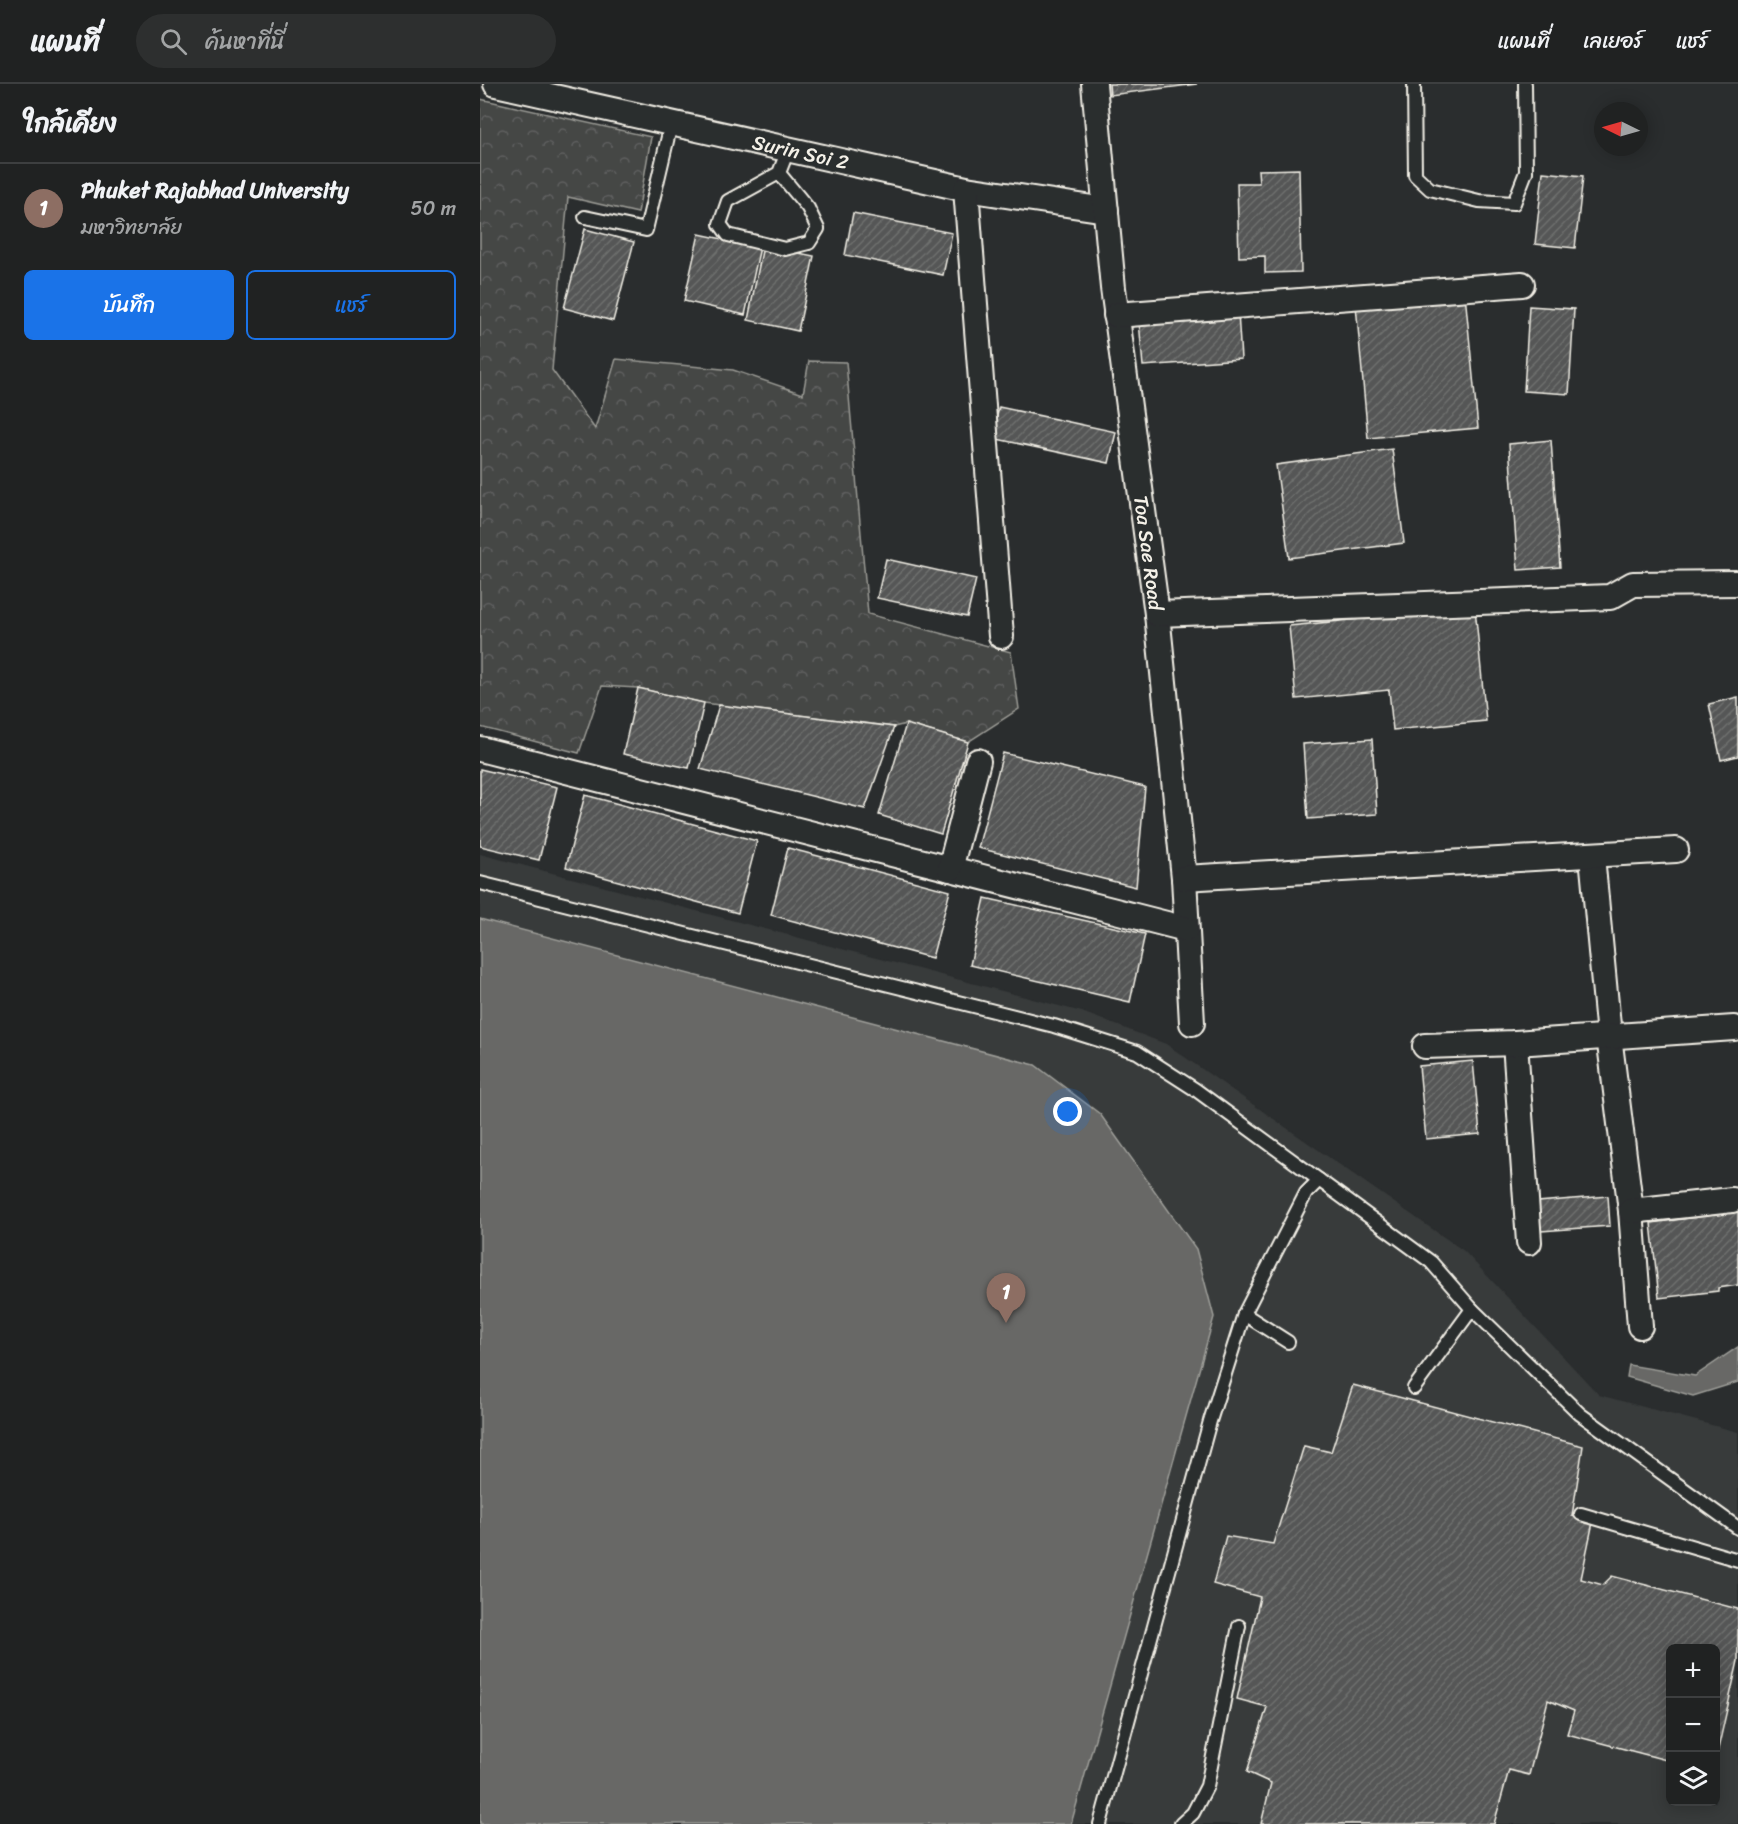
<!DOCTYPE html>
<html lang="th">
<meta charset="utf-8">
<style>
body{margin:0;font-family:Sriracha,"Playpen Sans Thai",sans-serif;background:#2d2f2f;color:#f1f3f6}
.controls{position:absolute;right:18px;bottom:18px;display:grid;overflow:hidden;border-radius:9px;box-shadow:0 3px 15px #0003}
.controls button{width:54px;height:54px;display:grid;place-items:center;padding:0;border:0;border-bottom:2px solid #3d3f40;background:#202222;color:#f1f3f6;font:30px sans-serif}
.compass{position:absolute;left:1114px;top:18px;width:54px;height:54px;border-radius:50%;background:#202222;box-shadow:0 3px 15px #0003;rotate:275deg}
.you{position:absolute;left:588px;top:1028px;width:21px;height:21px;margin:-15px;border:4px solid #fff;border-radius:50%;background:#1a73e8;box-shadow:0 0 0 9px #1a73e833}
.badge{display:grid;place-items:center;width:39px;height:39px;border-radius:50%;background:#1a73e8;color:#fff;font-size:20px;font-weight:700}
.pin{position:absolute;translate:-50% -50px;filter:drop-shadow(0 2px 3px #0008)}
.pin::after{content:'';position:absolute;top:32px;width:21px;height:18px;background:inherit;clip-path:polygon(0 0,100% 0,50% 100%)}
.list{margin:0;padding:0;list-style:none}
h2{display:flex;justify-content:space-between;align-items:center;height:78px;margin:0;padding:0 24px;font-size:26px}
h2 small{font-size:20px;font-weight:400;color:#a2a4a5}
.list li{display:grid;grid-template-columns:39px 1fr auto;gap:18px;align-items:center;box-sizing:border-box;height:90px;padding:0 24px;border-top:2px solid #3d3f40}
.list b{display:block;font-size:22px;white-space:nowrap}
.list p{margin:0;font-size:20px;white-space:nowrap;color:#a2a4a5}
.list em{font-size:20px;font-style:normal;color:#a2a4a5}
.actions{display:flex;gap:12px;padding:18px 24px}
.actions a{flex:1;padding:14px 0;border:2px solid #1a73e8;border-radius:9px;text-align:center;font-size:21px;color:#1a73e8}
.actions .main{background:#1a73e8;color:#fff}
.icon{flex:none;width:33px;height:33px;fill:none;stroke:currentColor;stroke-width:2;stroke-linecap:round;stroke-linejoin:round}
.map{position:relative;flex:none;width:1258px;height:1740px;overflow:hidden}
header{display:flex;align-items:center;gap:36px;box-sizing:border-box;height:84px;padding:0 30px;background:#202222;border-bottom:2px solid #3d3f40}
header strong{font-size:28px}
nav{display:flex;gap:33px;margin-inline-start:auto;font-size:21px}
.search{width:420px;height:54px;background:#2d2f2f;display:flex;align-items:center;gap:15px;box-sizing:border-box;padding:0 21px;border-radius:33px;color:#a2a4a5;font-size:22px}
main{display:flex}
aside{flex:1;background:#202222}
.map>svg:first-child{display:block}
.built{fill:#373a3a;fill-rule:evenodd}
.forest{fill:url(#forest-crowns);stroke:#9c9c96;stroke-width:1.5}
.water{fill:#676866;stroke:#9f9f9a;stroke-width:1.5}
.building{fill:url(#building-hatch);stroke:#f4f1e8;stroke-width:1.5}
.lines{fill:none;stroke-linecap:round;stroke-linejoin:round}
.lane-casing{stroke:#f4f1e8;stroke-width:16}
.street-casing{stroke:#f4f1e8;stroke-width:28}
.lane{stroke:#2a2d2e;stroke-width:12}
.street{stroke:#2a2d2e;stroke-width:24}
.labels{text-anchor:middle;stroke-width:6;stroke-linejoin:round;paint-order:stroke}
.street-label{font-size:20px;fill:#f4f1e8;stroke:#2a2d2e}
</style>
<header>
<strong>แผนที่</strong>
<div class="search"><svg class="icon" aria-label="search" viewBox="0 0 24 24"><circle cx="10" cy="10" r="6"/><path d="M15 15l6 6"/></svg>ค้นหาที่นี่</div>
<nav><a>แผนที่</a><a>เลเยอร์</a><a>แชร์</a></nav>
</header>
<main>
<aside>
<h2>ใกล้เคียง<small></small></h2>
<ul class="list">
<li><span class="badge" style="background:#8d6e63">1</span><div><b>Phuket Rajabhad University</b><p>มหาวิทยาลัย</p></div><em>50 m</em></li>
</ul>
<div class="actions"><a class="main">บันทึก</a><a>แชร์</a></div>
</aside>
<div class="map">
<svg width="1258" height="1740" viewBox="0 0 1258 1740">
<defs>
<pattern id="forest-crowns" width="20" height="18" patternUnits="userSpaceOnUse" patternTransform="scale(1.5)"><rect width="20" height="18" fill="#444645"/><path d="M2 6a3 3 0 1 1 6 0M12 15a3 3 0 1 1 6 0" fill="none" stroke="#606160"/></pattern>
<pattern id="building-hatch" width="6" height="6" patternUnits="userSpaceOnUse" patternTransform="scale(1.5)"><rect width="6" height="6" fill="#555756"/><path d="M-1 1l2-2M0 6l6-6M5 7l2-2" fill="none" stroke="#6e706e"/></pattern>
</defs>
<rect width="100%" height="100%" fill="#2a2d2e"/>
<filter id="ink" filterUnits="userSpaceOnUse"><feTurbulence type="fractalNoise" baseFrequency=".0167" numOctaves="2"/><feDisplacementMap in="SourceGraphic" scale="12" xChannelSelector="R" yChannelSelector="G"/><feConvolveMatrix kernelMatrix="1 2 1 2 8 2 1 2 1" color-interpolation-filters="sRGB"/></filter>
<g filter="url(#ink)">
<path class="built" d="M 0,770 L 602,928 L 686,960 L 984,1167 L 1119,1311 L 1258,1348 L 1258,1740 L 0,1740 ZM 1190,1564 L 1236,1564 L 1236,1718 L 1190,1718 Z"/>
<polygon class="forest" points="0,15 171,53 158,129 88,113 72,286 115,345 136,275 253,286 323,310 329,277 366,278 388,530 531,568 539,625 488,658 426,640 414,643 224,619 158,604 122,602 99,669 0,643"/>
<g class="water">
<polygon points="0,835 555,981 620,1030 716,1165 734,1233 591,1740 0,1740"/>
<polygon points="1258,1263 1258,1298 1213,1312 1147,1293 1149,1281 1215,1292"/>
</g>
<g class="building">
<polygon points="629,0 717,0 630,11"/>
<polygon points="819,85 821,188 785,189 785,172 759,173 757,99 779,99 778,86"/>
<polygon points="1063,88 1103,92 1095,164 1055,160"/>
<polygon points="373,129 472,149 463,191 365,171"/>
<polygon points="105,145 154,158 133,237 84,224"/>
<polygon points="219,150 280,163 265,231 204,217"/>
<polygon points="283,162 334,172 318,247 268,236"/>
<polygon points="985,210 998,344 888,354 876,221"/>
<polygon points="1049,222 1094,225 1089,310 1044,307"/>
<polygon points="758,229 761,275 663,282 659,237"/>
<polygon points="519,323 636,348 629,379 512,354"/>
<polygon points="1071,356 1080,483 1038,486 1029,360"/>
<polygon points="912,365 924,459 809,474 796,381"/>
<polygon points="406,475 496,495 487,533 397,514"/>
<polygon points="995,524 1006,637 913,646 909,606 816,615 809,542"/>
<polygon points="158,604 224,619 209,684 143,670"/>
<polygon points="1258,613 1258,672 1241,676 1229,620"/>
<polygon points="239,621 414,643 385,725 220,685"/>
<polygon points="426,640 488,658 461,750 399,731"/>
<polygon points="892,655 897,730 828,735 823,660"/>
<polygon points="523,669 665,703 656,803 498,764"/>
<polygon points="0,685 77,703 59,776 0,762"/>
<polygon points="105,711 277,757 258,829 86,783"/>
<polygon points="308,764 470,807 452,874 291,831"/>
<polygon points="505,814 665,850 650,918 490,881"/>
<polygon points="993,977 1000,1050 946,1055 939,982"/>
<polygon points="1128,1112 1130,1142 1061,1147 1058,1118"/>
<polygon points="1258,1128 1258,1201 1238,1204 1238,1207 1179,1214 1171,1139"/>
<polygon points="873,1301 1103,1362 1092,1432 1113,1438 1101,1495 1123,1501 1132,1492 1258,1525 1258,1577 1236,1674 1236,1564 1190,1564 1190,1677 1087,1650 1094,1627 1068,1616 1049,1691 1029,1686 1014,1740 781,1740 791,1699 767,1688 787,1623 757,1615 780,1513 733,1500 746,1452 793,1460 824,1362 851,1368"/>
</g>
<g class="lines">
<defs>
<g id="lane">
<polyline points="934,0 935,91 950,105 999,117 1034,119 1046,88 1045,0"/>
<polyline points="299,89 328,124 338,145 329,159 305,165 248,151 240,140 248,117 299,89 308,66"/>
<polyline points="105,133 166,146 191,40"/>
<polyline points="0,799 574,942 657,968 716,1006 951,1178 992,1225 1100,1330 1258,1444"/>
<polyline points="808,1258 764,1230 826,1109 839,1096"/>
<polyline points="934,1304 992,1225"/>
<polyline points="1101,1430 1258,1476"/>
<polyline points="620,1740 730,1337 764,1230"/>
<polyline points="701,1740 713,1729 727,1702 759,1542"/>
</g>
<g id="street">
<path id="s1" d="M 16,0 L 486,105 L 626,126"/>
<path id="s2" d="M 614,0 L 633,204 L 677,530 L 704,794 L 712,939"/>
<polyline points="486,105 521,552"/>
<polyline points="636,231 1042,200"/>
<polyline points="677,530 1130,513 1153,500 1258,499"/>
<polyline points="0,665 706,845"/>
<polyline points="1112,772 1129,952 1151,1127 1160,1242"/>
<polyline points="470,785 498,677"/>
<polyline points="704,794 1196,766"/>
<polyline points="1035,959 1049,1158"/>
<polyline points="945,962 1035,959 1254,944"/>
<polyline points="1151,1127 1252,1116"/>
</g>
</defs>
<use href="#lane" class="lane-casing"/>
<use href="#street" class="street-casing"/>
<use href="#lane" class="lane"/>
<use href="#street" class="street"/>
</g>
</g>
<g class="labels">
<g class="street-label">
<text dy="7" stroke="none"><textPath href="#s1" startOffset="312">Surin Soi 2</textPath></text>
<text dy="7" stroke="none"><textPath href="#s2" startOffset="472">Toa Sae Road</textPath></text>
</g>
</g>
</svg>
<div class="controls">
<button>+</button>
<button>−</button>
<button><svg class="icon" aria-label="layers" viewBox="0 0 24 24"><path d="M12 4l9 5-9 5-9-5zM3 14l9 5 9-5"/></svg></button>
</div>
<svg class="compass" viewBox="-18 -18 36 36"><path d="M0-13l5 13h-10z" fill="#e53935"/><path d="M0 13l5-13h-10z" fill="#a2a4a5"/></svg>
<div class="you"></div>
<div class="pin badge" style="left:526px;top:1239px;background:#8d6e63">1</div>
</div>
</main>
